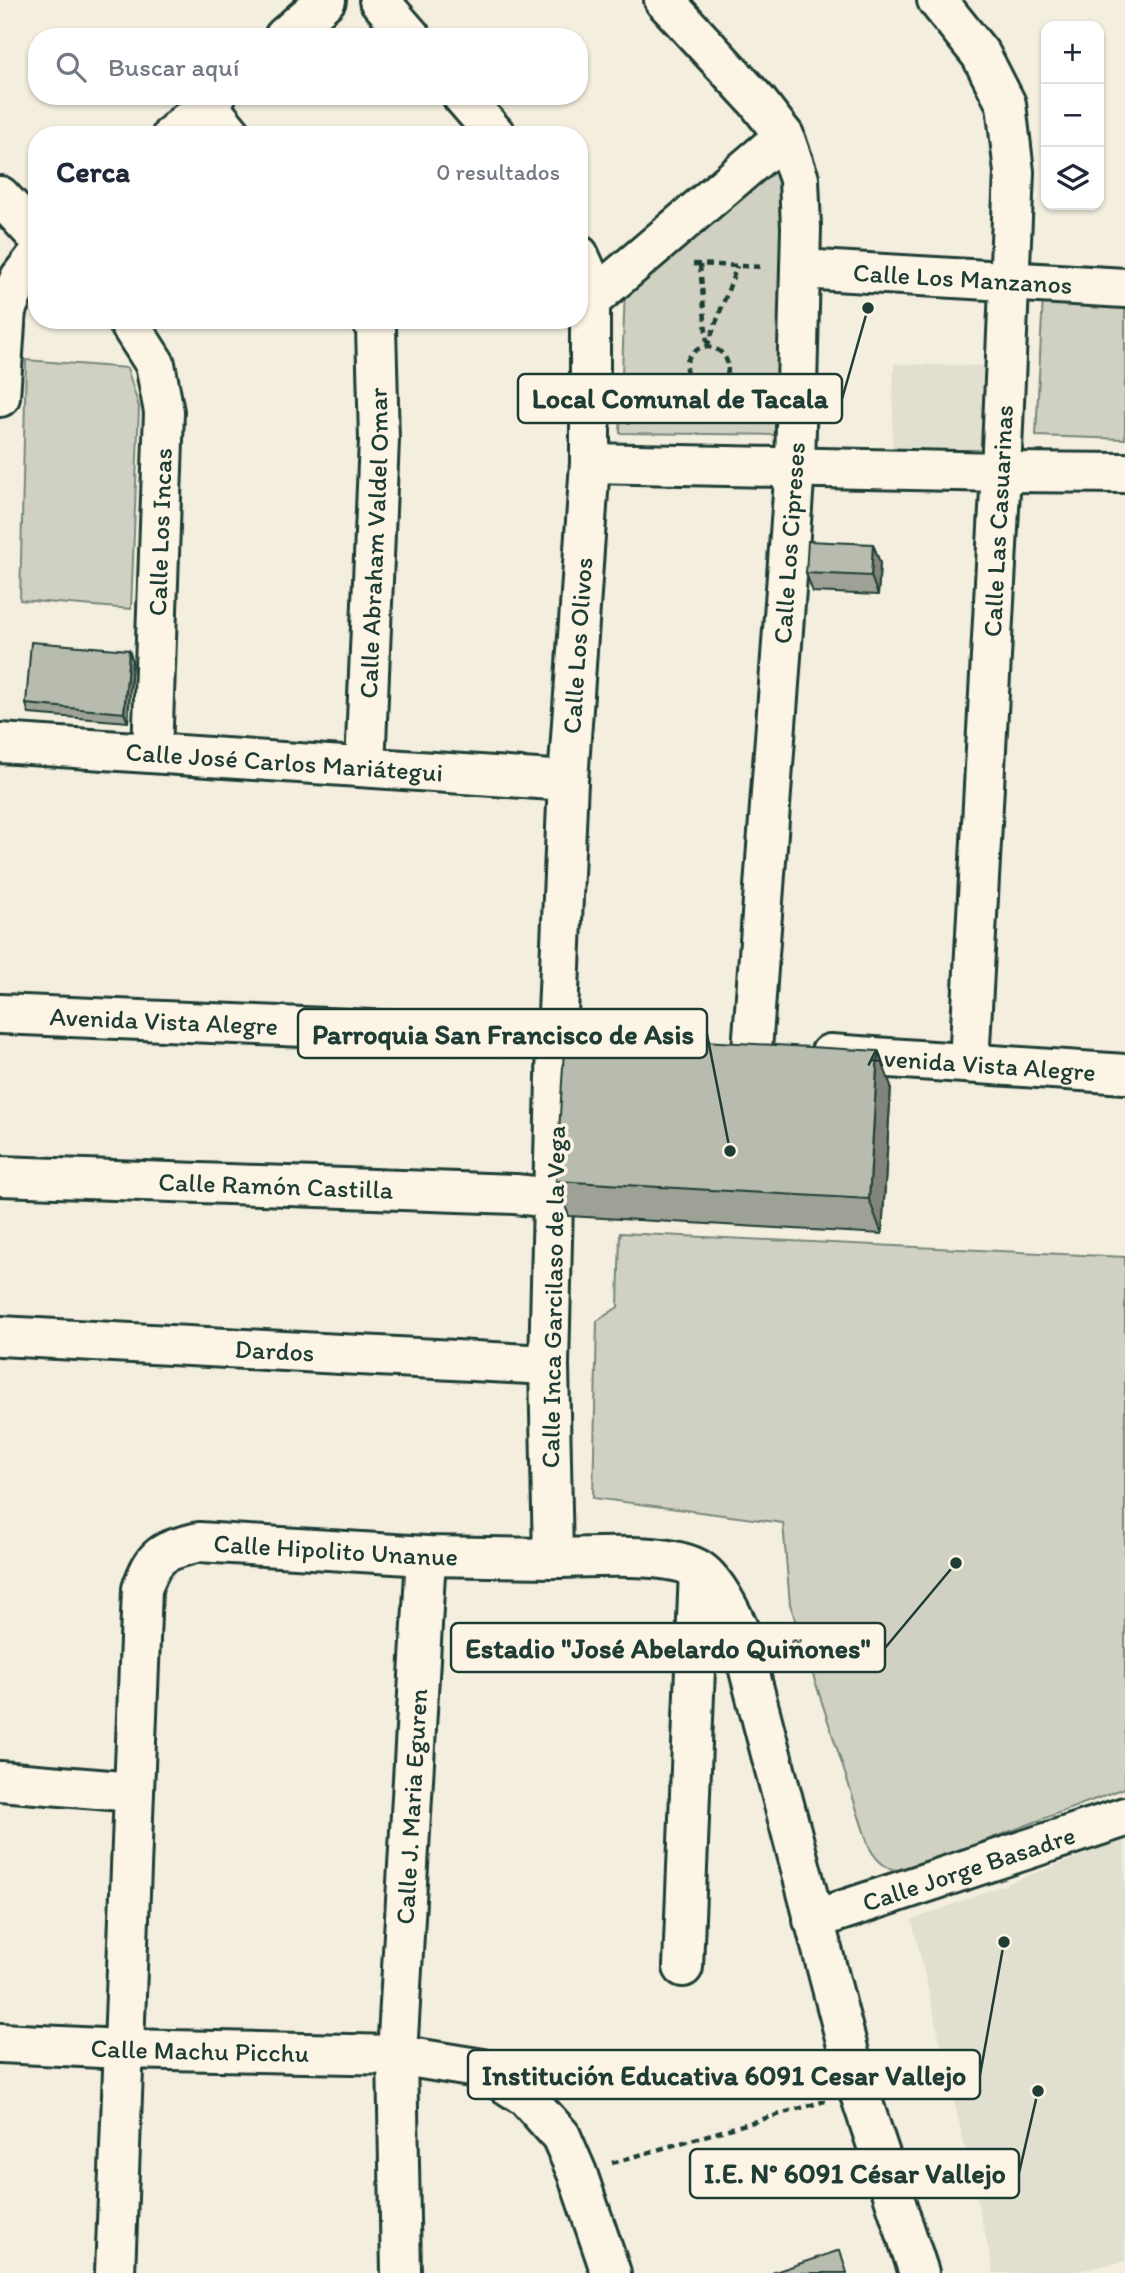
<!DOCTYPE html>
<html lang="es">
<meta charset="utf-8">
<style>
body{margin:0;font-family:Itim,sans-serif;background:#f6f6f7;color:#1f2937}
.controls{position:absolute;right:21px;top:21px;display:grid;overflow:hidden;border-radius:14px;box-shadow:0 2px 5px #0004}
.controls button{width:63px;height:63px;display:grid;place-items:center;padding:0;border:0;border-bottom:2px solid #e0e1e3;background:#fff;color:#1f2937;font:35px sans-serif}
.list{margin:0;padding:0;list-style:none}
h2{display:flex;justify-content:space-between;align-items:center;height:91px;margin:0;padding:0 28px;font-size:30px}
h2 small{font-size:23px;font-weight:400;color:#747a83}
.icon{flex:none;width:38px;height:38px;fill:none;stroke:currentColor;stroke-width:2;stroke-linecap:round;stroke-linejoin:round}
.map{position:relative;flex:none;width:1125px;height:2273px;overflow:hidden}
.search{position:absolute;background:#fff;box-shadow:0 2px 5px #0004;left:28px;top:28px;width:560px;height:77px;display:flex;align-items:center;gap:18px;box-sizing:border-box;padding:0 24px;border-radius:28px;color:#747a83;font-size:26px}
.panel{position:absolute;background:#fff;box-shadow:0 2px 5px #0004;left:28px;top:126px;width:560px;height:203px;border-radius:28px}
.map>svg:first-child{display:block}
.built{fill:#e1dfd0}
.green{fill:#d0d1c2;stroke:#78877b;stroke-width:2}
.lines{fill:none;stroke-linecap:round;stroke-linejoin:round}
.minor-casing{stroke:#1f3d34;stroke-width:44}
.tertiary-casing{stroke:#1f3d34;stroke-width:44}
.path{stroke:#1f3d34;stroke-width:4.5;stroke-dasharray:7 5;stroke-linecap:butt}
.minor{stroke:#fcf5e5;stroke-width:38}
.tertiary{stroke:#fcf5e5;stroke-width:38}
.wall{fill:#9ea296;stroke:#1f3d34;stroke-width:2}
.shaded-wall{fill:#81847a;stroke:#1f3d34;stroke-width:2}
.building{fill:#b8bcae;stroke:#1f3d34;stroke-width:2}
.labels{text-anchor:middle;stroke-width:7;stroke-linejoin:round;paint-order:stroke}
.street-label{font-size:26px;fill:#1f3d34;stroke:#fcf5e5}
.leader{fill:none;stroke:#1f3d34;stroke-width:2.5}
.callout-dot{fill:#1f3d34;stroke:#fcf5e5;stroke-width:2.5}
.callout{fill:#fcf5e5;stroke:#1f3d34;stroke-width:2.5}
.callout-label{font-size:28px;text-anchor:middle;font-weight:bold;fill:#1f3d34}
</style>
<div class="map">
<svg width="1125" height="2273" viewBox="0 0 1125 2273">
<rect width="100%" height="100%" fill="#f3eede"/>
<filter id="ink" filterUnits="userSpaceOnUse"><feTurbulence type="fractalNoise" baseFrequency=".0143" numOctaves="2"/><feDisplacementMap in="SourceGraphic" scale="14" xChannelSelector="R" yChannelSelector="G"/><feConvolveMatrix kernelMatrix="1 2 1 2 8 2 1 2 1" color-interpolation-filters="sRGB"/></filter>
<g filter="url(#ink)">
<g class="built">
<polygon points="894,364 985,366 983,452 892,451"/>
<polygon points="1125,1839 1125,2261 1069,2273 994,2273 912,1920"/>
</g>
<g class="green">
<polygon points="771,160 783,182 784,435 620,433 625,286"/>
<polygon points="1043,296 1125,300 1125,439 1036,436"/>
<polygon points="26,360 127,368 139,407 131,609 20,600"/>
<path d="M 620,1233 L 1125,1257 L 1125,1788 L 907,1870 C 888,1872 878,1863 869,1847 L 790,1604 L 783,1523 L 593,1498 L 597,1321 L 618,1307 Z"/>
</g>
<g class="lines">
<defs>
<g id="minor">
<polyline points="379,0 411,37"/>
<polyline points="664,0 757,101 784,136 799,179 801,228 795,467 752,1050"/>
<polyline points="937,0 981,55 1006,104 1014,172 1001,472 969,1063"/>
<polyline points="284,37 326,0"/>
<polyline points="462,96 496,135"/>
<polyline points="207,104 232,135"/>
<polyline points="172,135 216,96"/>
<polyline points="0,196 37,236"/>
<path id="s1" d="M 800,269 L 1125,288"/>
<polyline points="590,301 784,136"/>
<polyline points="127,320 155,364 164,412 152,753"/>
<polyline points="0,397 6,310 20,278 37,256"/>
<polyline points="590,463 1001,472 1125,473"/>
<path id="s2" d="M 0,743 L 568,781"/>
<path id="s3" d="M 365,767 L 379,440 L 376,328 L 371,320"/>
<path id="s4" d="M 557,1037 L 568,781 L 590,463 L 590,280 L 579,255"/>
<path id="s5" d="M 0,1176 L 515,1194 L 553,1198"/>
<path id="s6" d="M 0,1336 L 549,1365"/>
<polyline points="0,1781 134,1792"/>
<path id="s7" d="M 813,1920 L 1125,1817"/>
<polyline points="683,1967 699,1570"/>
<path id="s8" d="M 0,2043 L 122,2049 L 397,2055 L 483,2069 L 526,2097 L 561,2136 L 577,2173 L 611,2273"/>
<path id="s9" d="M 115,2273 L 142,1589 C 154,1553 163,1551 199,1542 L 426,1556 L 553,1558"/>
<path id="s10" d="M 401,2273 L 397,2055 L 426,1556"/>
</g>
<g id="tertiary">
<path id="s11" d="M 0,1014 L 582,1039"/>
<path d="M 557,1037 L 549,1365 L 553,1558 C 588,1558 671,1551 699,1570 C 716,1581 730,1610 738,1628 L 859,2091 L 919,2273"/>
<path id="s12" d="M 830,1054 L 1125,1074"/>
</g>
</defs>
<use href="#minor" class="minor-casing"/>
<use href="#tertiary" class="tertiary-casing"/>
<g class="path">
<polyline points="693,264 764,267"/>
<polyline points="700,265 707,343"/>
<polyline points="707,347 737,266"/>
<circle cx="707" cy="368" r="21"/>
<polyline points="722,383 758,414"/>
<polyline points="627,423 691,381"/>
<polyline points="612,2163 825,2101"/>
</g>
<use href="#minor" class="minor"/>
<use href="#tertiary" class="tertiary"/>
</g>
<g class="wall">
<polygon points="873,544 880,563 878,595 813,592 806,573"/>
<polygon points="129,650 132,660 128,722 29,714 26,704"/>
<polygon points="891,1086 882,1234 569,1216 556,1181"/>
</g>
<g class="shaded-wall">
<polygon points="873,544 880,563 878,595 871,576"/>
<polygon points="129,650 132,660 128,722 124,713"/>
<polygon points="878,1051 891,1086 882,1234 869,1199"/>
</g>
<g class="building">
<polygon points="808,541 873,544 871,576 806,573"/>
<polygon points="31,642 129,650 124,713 26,704"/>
<polygon points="565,1033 878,1051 869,1199 556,1181"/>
<polygon points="840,2250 847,2273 772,2273"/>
</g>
</g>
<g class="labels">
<g class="street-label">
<text dy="9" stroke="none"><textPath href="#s1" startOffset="163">Calle Los Manzanos</textPath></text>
<text transform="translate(998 521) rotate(-87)" y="9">Calle Las Casuarinas</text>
<text transform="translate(160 532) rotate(-88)" y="9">Calle Los Incas</text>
<text dy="9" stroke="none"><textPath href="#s3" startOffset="224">Calle Abraham Valdel Omar</textPath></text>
<text transform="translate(789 543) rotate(-86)" y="9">Calle Los Cipreses</text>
<text dy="9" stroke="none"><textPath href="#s4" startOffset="392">Calle Los Olivos</textPath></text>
<text dy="9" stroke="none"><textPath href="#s2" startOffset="285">Calle José Carlos Mariátegui</textPath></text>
<text dy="9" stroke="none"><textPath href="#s11" startOffset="164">Avenida Vista Alegre</textPath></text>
<text dy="9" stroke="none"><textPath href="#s12" startOffset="152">Avenida Vista Alegre</textPath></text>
<text dy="9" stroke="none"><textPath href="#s5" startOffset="276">Calle Ramón Castilla</textPath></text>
<text transform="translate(553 1297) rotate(-89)" y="9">Calle Inca Garcilaso de la Vega</text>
<text dy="9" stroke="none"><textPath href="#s6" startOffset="275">Dardos</textPath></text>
<text dy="9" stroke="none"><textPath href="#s9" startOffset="901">Calle Hipolito Unanue</textPath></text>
<text dy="9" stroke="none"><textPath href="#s10" startOffset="467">Calle J. Maria Eguren</textPath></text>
<text dy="9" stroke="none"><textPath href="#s7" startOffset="164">Calle Jorge Basadre</textPath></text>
<text dy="9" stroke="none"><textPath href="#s8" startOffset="200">Calle Machu Picchu</textPath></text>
</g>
</g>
<path class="leader" d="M868 308L842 399M730 1151L707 1034M956 1563L885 1648M1004 1942L980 2075M1038 2091L1019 2173"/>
<g class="callout-dot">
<circle cx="868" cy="308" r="7"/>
<circle cx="730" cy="1151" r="7"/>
<circle cx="956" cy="1563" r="7"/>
<circle cx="1004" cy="1942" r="7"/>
<circle cx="1038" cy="2091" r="7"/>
</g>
<g class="callout">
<rect x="518" y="374" width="324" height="49" rx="7"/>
<rect x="298" y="1009" width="409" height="49" rx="7"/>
<rect x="451" y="1623" width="434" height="49" rx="7"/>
<rect x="468" y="2050" width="512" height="49" rx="7"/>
<rect x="690" y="2149" width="329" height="49" rx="7"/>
</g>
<g class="callout-label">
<text x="680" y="408">Local Comunal de Tacala</text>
<text x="503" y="1044">Parroquia San Francisco de Asis</text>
<text x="668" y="1658">Estadio "José Abelardo Quiñones"</text>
<text x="724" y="2085">Institución Educativa 6091 Cesar Vallejo</text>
<text x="855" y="2183">I.E. N° 6091 César Vallejo</text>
</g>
</svg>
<div class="controls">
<button>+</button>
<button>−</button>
<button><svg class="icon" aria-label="layers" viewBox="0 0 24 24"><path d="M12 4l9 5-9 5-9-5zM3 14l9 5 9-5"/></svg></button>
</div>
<div class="search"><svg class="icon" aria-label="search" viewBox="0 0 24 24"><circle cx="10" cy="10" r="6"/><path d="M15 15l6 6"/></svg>Buscar aquí</div>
<section class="panel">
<h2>Cerca<small>0 resultados</small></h2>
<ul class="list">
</ul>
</section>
</div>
